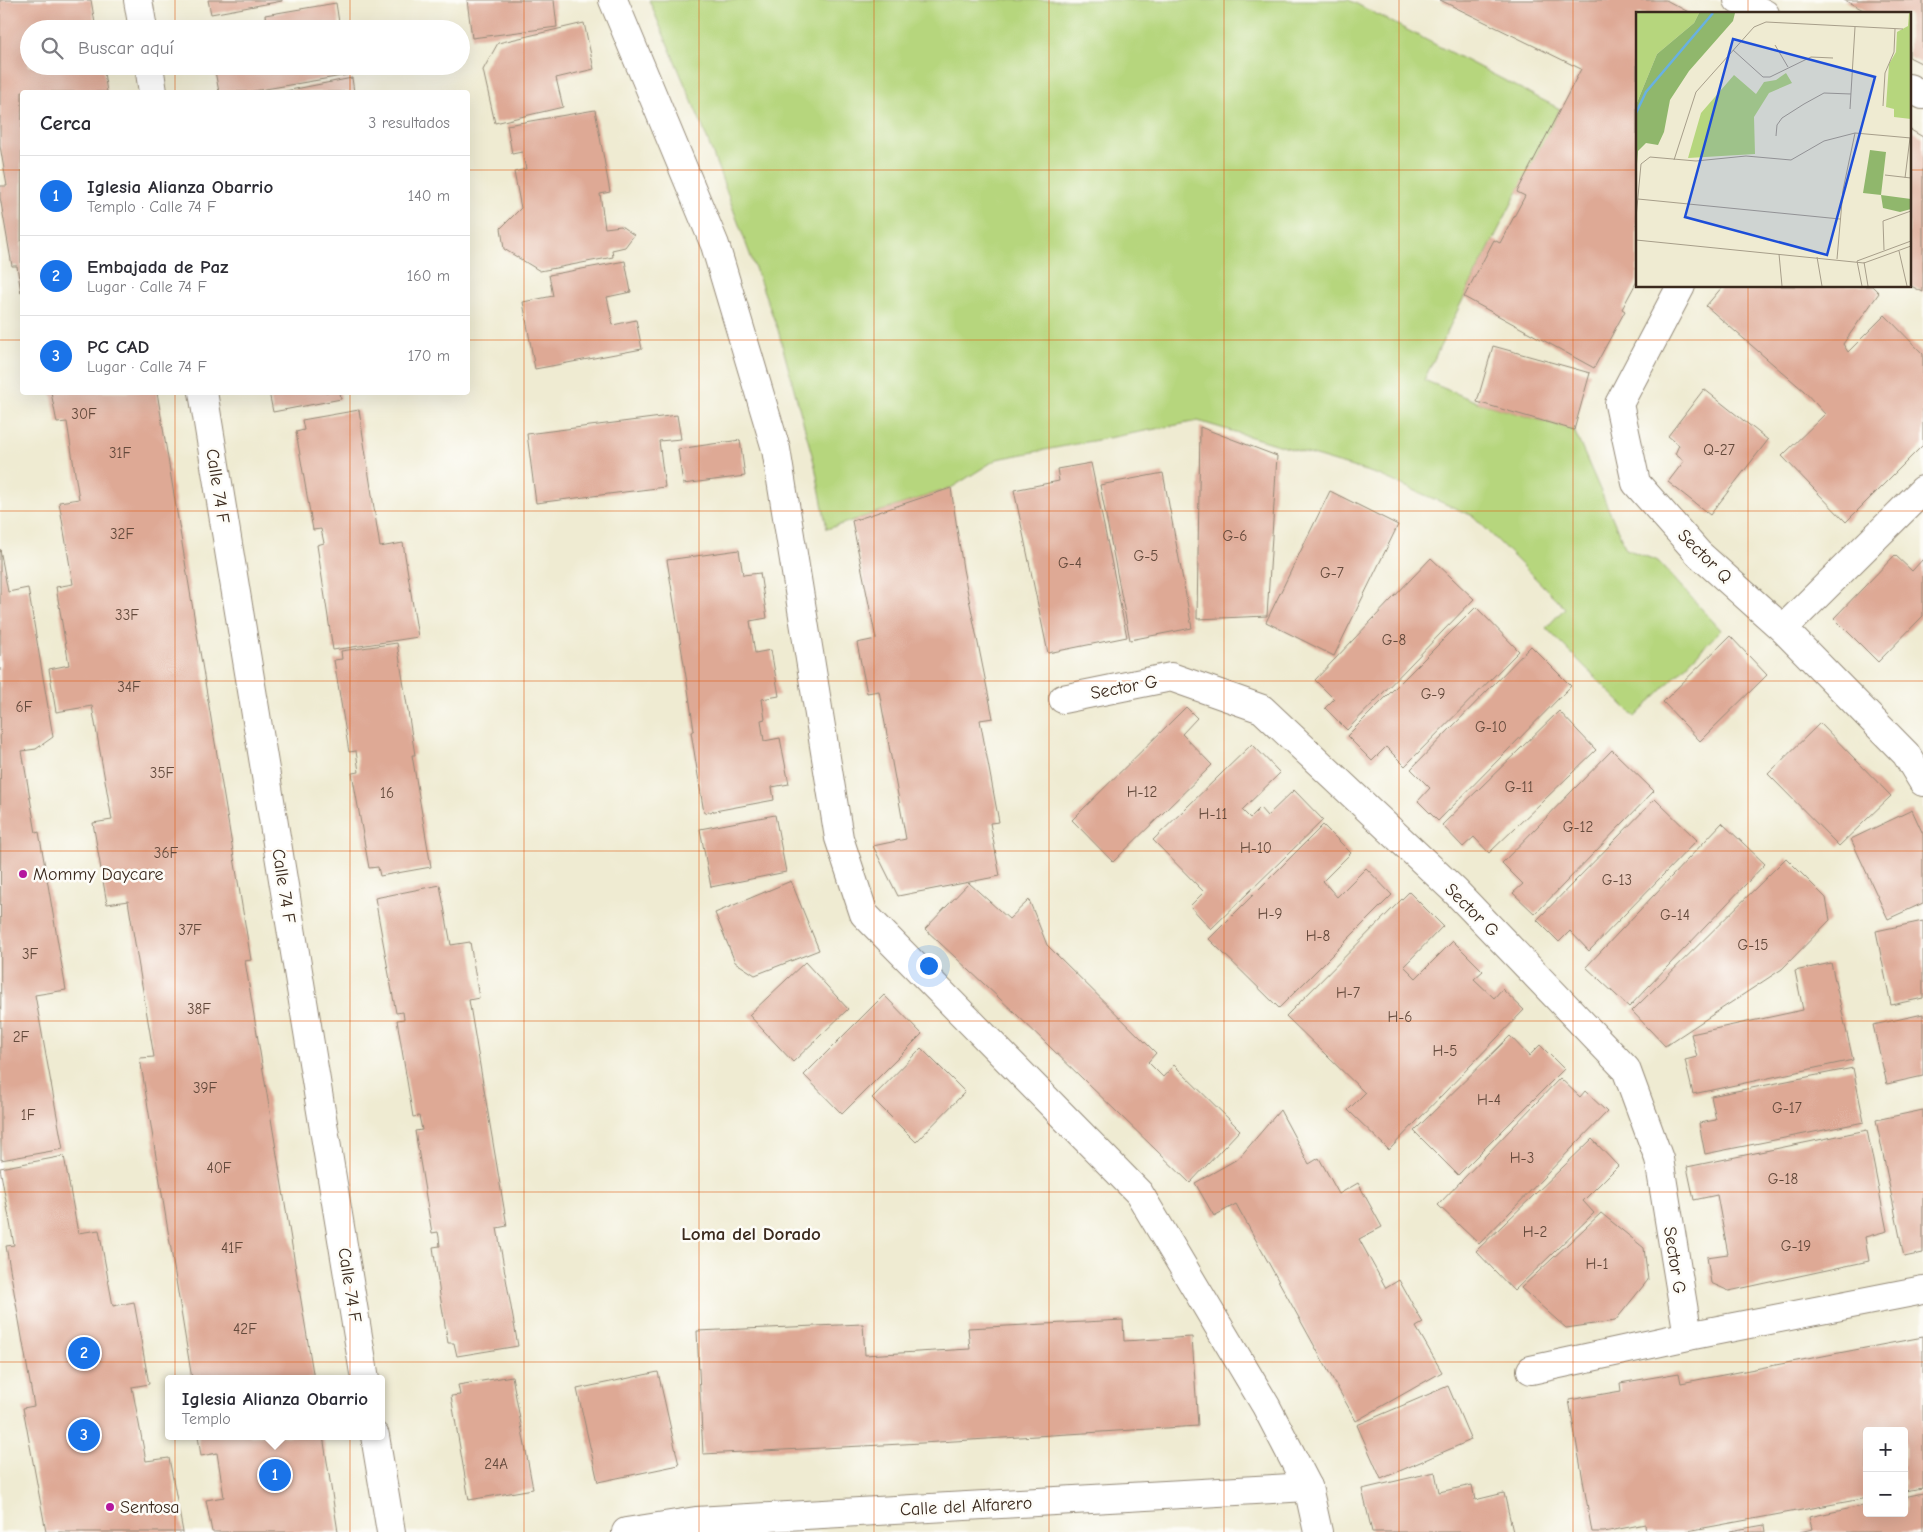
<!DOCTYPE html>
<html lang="es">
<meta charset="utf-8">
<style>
body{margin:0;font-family:"Comic Neue",sans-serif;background:#f2f2f3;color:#2b2b33}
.controls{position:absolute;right:15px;bottom:15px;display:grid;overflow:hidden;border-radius:5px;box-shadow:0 5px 20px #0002}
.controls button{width:45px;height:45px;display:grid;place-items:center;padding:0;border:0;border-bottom:1px solid #e1e1e2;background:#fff;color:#2b2b33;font:25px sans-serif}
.you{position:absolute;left:928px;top:965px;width:18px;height:18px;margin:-12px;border:4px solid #fff;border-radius:50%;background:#1a73e8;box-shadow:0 0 0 8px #1a73e833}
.badge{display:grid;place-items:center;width:32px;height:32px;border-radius:50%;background:#1a73e8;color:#fff;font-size:16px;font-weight:700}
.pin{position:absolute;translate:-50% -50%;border:2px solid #fff;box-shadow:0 1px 5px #0006}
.popup{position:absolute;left:165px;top:1375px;width:220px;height:65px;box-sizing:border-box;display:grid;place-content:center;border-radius:5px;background:#fff;filter:drop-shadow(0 1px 4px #0005);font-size:16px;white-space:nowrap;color:#7c7c81}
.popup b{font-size:19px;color:#2b2b33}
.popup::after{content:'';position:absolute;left:50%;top:100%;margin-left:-10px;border:10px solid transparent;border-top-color:#fff}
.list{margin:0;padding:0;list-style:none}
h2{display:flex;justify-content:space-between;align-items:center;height:65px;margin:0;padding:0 20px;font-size:21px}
h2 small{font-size:16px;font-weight:400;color:#7c7c81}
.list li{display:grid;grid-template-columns:32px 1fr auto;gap:15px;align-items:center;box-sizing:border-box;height:80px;padding:0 20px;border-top:1px solid #e1e1e2}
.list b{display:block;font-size:19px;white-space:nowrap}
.list p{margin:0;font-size:16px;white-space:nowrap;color:#7c7c81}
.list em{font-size:16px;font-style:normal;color:#7c7c81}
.icon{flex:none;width:28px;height:28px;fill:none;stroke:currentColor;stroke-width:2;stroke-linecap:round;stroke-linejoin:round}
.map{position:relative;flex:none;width:1923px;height:1532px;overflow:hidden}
.search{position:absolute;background:#fff;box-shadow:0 5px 20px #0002;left:20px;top:20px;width:450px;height:55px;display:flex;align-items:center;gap:12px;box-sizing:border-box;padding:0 18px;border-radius:28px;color:#7c7c81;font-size:19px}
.panel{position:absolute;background:#fff;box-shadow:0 5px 20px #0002;left:20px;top:90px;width:450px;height:305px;border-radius:5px}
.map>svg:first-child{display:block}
.green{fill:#b6d67d;stroke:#78804e}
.building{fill:#dea995}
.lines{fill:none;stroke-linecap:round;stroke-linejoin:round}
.minor-casing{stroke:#958a78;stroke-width:30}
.minor{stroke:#fff;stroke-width:28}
.grid{fill:none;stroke:#df570d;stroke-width:1;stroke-opacity:0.55}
.poi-dot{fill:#b5179e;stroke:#fdfcf7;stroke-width:2}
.labels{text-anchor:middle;stroke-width:5;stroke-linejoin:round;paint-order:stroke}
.number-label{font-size:15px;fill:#644a3c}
.street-label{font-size:18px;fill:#3b2a1e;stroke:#fdfcf7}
.poi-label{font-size:18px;fill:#3b2a1e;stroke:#fdfcf7;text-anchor:start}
.neighbourhood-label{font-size:19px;font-weight:bold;fill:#3b2a1e;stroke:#fdfcf7}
.inset-river{fill:none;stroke:#69b1e1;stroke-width:2.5}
.inset-road{fill:none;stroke:#a79e8a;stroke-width:1}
.view{fill:#1d4ed8;fill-opacity:0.15;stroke:#1d4ed8;stroke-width:2.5}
.inset-edge{fill:none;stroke:#3b2a1e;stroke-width:2.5}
</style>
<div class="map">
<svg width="1923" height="1532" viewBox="0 0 1923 1532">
<rect width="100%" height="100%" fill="#fdfcf7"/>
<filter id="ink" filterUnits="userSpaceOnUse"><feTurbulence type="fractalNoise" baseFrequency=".02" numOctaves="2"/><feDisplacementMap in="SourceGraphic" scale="10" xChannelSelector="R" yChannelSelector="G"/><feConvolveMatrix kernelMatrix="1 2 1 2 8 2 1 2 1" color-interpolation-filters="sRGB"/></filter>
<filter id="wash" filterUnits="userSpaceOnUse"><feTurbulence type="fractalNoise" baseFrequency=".0096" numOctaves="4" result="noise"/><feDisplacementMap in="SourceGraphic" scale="20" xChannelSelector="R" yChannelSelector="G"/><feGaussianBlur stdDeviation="1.12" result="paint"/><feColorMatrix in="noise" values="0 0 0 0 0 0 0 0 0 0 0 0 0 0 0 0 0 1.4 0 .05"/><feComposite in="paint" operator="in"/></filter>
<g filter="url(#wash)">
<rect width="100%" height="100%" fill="#efebd2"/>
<polygon class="green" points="649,0 1349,0 1560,109 1464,297 1424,380 1477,402 1574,430 1626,549 1658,561 1721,630 1635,717 1546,628 1565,608 1473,516 1379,475 1198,421 997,459 951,488 827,529 815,466 778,330 702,125"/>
<g id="blocks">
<g class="building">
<polygon points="0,0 91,0 96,29 29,29 29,66 103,66 107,92 22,92 21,293 17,266 12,266 0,197 0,186 7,186 0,146"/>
<polygon points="208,0 282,0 282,1 211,14"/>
<polygon points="467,0 554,0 557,27 472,38"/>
<polygon points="1440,0 1666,0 1692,14 1637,14 1637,281 1622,309 1625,311 1594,368 1464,297 1494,240 1500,243 1525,196 1517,192 1581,69"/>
<polygon points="1844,0 1923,0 1923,64 1909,57 1909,14 1871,14"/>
<polygon points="336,3 340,29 250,29 267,25 265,15"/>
<polygon points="584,23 594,69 556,78 563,107 495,123 483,70 498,43"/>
<polygon points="214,66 347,66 348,75 248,92 219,92"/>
<polygon points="352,78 354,92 280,92"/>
<polygon points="595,110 610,192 600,194 605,228 621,226 634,235 625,247 612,250 613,257 540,271 504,249 501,228 521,208 514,172 526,169 522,152 512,154 507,125"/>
<polygon points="1909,129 1923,137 1923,292 1909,285"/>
<polygon points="625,261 631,292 607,297 613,325 636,320 642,349 535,369 523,302 553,296 549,275"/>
<polygon points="1723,286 1872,286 1879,293 1843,344 1848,352 1885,315 1923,354 1923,445 1846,522 1782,456 1825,414 1804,391 1706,306"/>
<polygon points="1493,346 1590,373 1574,430 1477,402"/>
<polygon points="1704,389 1768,440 1710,515 1668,482 1684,461 1675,454 1679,445 1668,436"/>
<polygon points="51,392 157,392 251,960 245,961 314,1379 192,1379 140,1058 154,1057 128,901 107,904 93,823 112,820 92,706 56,712 49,669 69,665 56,587 73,584 59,502 79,499 67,422 57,423"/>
<polygon points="269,392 340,392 341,399 273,412"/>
<polygon points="359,410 380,547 403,543 418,637 333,650 317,545 324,543 321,529 313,530 296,432 304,430 302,420"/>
<polygon points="677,415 681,439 659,441 665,487 536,503 527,434"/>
<polygon points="1200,427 1277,456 1267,616 1197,619"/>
<polygon points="740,440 745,476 683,484 678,449"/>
<polygon points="1091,463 1127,637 1048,653 1014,490 1059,481 1057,469"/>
<polygon points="1163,473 1192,628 1130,640 1100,485"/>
<polygon points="951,488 963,569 993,718 980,720 999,822 990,823 1000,876 898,896 873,846 906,839 879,691 867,693 857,643 876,639 852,521"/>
<polygon points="1330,491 1398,525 1334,656 1266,622"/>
<polygon points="0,549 8,592 28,588 53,737 36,749 22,751 36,833 39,832 66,990 35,995 63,1149 1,1160"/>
<polygon points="739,550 743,575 760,573 767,618 750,621 755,653 771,650 779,696 762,699 765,719 761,720 764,741 780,738 789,784 772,787 774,800 704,813 691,732 694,731 688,689 667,560"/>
<polygon points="1895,555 1912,571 1923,559 1923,616 1878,662 1834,618"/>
<polygon points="1431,558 1474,599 1347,730 1325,708 1334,699 1315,680"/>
<polygon points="1476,607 1519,651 1405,766 1386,747 1372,761 1347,736"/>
<polygon points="1730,636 1767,675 1700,741 1663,702"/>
<polygon points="397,643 415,755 412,755 431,867 380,876 378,867 369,868 352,773 359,772 356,751 349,752 334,660 342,659 341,651"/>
<polygon points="1531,646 1571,686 1438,821 1418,801 1430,788 1411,769"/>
<polygon points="1186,707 1197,718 1182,734 1212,765 1113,862 1072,820"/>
<polygon points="1559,711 1596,750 1489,853 1474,837 1463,847 1442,825"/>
<polygon points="1820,723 1891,796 1839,846 1768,774"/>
<polygon points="1252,744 1280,773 1242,810 1250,818 1260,808 1267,816 1294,790 1323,820 1211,929 1190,906 1204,892 1153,840"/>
<polygon points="1612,750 1654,791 1535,914 1513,893 1523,884 1502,863"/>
<polygon points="1655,799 1697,840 1589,951 1570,931 1559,942 1537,920"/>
<polygon points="1912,810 1923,834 1923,903 1888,919 1851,839"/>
<polygon points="775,815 786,872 711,887 700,829"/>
<polygon points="1722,823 1765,864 1629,1007 1586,967"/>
<polygon points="1323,825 1351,853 1323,881 1337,897 1366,868 1392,895 1279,1008 1209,939"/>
<polygon points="1786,858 1826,898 1830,920 1782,969 1665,1046 1632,1011"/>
<polygon points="791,881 819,950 755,975 735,962 715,913"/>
<polygon points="969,883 1009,919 1029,900 1047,945 1156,1053 1148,1062 1163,1077 1174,1065 1240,1130 1190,1183 1014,1012 925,929"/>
<polygon points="440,885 451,945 470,942 479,998 469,1000 507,1226 497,1228 518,1346 457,1356 454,1343 448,1343 440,1295 433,1247 440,1246 439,1237 438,1232 432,1233 415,1131 422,1130 421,1125 419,1116 413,1117 397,1020 404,1019 403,1012 396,1013 375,898"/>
<polygon points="1409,892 1443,926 1404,966 1416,978 1453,941 1483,971 1474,979 1494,998 1502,989 1524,1010 1389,1150 1348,1110 1365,1093 1286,1016"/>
<polygon points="1923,921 1923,998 1891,1005 1876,931"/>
<polygon points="805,962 848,1009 793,1062 749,1015"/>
<polygon points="1831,963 1853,1060 1693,1094 1685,1060 1697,1057 1691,1034 1803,1010 1795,971"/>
<polygon points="884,995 922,1034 842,1114 804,1075"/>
<polygon points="1923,1014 1923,1076 1887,1084 1873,1025"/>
<polygon points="1510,1036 1529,1056 1540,1045 1564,1069 1458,1175 1414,1131"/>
<polygon points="921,1048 965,1092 916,1142 872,1098"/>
<polygon points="1853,1068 1864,1122 1705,1154 1699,1123 1716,1120 1711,1096"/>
<polygon points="1560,1078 1580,1097 1585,1091 1607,1112 1479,1244 1438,1205"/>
<polygon points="1280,1110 1309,1164 1319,1158 1339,1194 1358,1183 1382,1227 1359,1239 1386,1288 1399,1280 1423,1323 1416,1327 1442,1372 1356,1421 1236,1204 1214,1216 1195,1183 1239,1158"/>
<polygon points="1923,1110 1923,1253 1904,1257 1876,1120"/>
<polygon points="1867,1130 1887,1231 1865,1237 1869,1261 1729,1291 1711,1283 1707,1257 1728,1254 1717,1195 1694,1200 1687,1167"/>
<polygon points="1592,1139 1618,1166 1583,1201 1594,1213 1514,1291 1476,1251"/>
<polygon points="64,1156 78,1233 99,1230 113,1306 134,1302 149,1384 132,1387 146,1461 169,1458 183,1532 46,1532 23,1408 34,1406 6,1246 14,1245 0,1168"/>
<polygon points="1601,1213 1644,1248 1648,1280 1615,1321 1566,1328 1521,1288"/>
<polygon points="1123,1320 1124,1341 1192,1337 1198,1426 922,1443 703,1454 697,1331 863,1324 865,1355 970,1349 968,1328"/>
<polygon points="1923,1337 1923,1488 1904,1491 1904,1431 1867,1431 1867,1498 1682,1532 1646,1532 1645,1524 1604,1532 1592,1532 1569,1400 1621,1391 1620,1383 1679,1373 1681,1383"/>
<polygon points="658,1372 679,1465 598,1482 577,1389"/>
<polygon points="512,1376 533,1489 469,1500 451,1396 460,1395 458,1385"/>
<polygon points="1448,1386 1471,1440 1381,1479 1357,1425"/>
<polygon points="198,1436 323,1436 338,1532 212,1532 206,1500 224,1497 217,1453 201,1456"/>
<polygon points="1435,1472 1439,1492 1472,1485 1475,1500 1504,1493 1513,1532 1372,1532 1362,1489"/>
<polygon points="1923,1493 1923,1532 1800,1532 1812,1529 1809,1517 1867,1505 1867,1513 1904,1513 1904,1497"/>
<polygon points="1764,1525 1765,1532 1730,1532 1730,1531"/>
</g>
</g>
</g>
<g filter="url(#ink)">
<use href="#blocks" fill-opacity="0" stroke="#958a78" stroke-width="1"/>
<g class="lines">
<defs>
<g id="minor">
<polyline points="138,0 143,29"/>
<polyline points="613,0 715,245 776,449 839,838 864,914 1139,1193 1266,1406 1308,1487 1318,1532"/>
<polyline points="1738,0 1765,14"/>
<polyline points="149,66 153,92"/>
<polyline points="1909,88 1923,95"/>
<polyline points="1681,286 1619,404 1636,483 1699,554 1783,629 1906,754 1923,782"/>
<polyline points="203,392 365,1379"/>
<polyline points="1783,629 1923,490"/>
<polyline points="1063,699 1171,677 1262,709 1455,891 1626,1069 1659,1159 1688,1336"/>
<polyline points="1531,1370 1688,1336 1923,1290"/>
<polyline points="375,1436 391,1532"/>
<polyline points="626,1532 696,1521 1308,1487"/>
</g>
</defs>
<use href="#minor" class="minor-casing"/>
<use href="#minor" class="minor"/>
</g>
</g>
<path class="grid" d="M 175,0 L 175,29M 350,0 L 350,29M 524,0 L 524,1532M 699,0 L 699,1532M 874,0 L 874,1532M 1049,0 L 1049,1532M 1224,0 L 1224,1532M 1399,0 L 1399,1532M 1573,0 L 1573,1532M 1748,0 L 1748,14M 175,66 L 175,92M 350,66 L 350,92M 0,170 L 22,170M 468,170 L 1637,170M 1909,170 L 1923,170M 1748,286 L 1748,1532M 0,340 L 22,340M 468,340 L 1923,340M 175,392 L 175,1532M 350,392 L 350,1532M 0,511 L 1923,511M 0,681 L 1923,681M 0,851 L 1923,851M 0,1021 L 1923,1021M 0,1192 L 1923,1192M 0,1362 L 1923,1362"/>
<g class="poi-dot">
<circle cx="23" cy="874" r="5"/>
<circle cx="110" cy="1507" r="5"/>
</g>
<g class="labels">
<g class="number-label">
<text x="84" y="419">30F</text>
<text x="1719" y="455">Q-27</text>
<text x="120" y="458">31F</text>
<text x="122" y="539">32F</text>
<text x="1235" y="541">G-6</text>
<text x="1146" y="561">G-5</text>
<text x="1070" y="568">G-4</text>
<text x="1332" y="578">G-7</text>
<text x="127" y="620">33F</text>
<text x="1394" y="645">G-8</text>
<text x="129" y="692">34F</text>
<text x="1433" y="699">G-9</text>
<text x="24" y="712">6F</text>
<text x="1491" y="732">G-10</text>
<text x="162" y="778">35F</text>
<text x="1519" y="792">G-11</text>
<text x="1142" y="797">H-12</text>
<text x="387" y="798">16</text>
<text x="1213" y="819">H-11</text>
<text x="1578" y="832">G-12</text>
<text x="1256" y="853">H-10</text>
<text x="166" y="858">36F</text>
<text x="1617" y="885">G-13</text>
<text x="1270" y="919">H-9</text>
<text x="1675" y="920">G-14</text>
<text x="190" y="935">37F</text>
<text x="1318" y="941">H-8</text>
<text x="1753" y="950">G-15</text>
<text x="30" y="959">3F</text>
<text x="1348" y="998">H-7</text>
<text x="199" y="1014">38F</text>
<text x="1400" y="1022">H-6</text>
<text x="21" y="1042">2F</text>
<text x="1445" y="1056">H-5</text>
<text x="205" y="1093">39F</text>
<text x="1489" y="1105">H-4</text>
<text x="1787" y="1113">G-17</text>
<text x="28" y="1120">1F</text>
<text x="1522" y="1163">H-3</text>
<text x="219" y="1173">40F</text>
<text x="1783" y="1184">G-18</text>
<text x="1535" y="1237">H-2</text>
<text x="1796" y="1251">G-19</text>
<text x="232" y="1253">41F</text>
<text x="1597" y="1269">H-1</text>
<text x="245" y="1334">42F</text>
<text x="496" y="1469">24A</text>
</g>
<g class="street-label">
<text transform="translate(218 486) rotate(81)" y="6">Calle 74 F</text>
<text transform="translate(1705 556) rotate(45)" y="6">Sector Q</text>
<text transform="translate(1124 687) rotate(-11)" y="6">Sector G</text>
<text transform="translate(284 886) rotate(81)" y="6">Calle 74 F</text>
<text transform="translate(1472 910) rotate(45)" y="6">Sector G</text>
<text transform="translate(1675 1260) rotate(81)" y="6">Sector G</text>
<text transform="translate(350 1285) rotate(81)" y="6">Calle 74 F</text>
<text transform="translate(966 1506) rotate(-3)" y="6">Calle del Alfarero</text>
</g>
<g class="poi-label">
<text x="33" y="880">Mommy Daycare</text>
<text x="120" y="1513">Sentosa</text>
</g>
<g class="neighbourhood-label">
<text x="751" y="1240">Loma del Dorado</text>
</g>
</g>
<g transform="translate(1636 12)">
<rect width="275" height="275" fill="#efebd2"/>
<path d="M 0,1 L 63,1 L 58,11 L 21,42 L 0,93 ZM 273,1 L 275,1 L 275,107 L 258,105 L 258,97 L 250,95 L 253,52 L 260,40 L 261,20 L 272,14 ZM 150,61 L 156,71 L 133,81 L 118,105 L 119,142 L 52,146 L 65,101 L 98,63 L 120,82 L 128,70 L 140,68 Z" fill="#b6d67d"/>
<path d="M 63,1 L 99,1 L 97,9 L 53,59 L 34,88 L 28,120 L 22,133 L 10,131 L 2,139 L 0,165 L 0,93 L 21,42 L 58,11 ZM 234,138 L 250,140 L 245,183 L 275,187 L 275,197 L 264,200 L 247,196 L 245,183 L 227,181 Z" fill="#90b76c"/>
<path class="inset-river" d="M 0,101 L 10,80 L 77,1"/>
<path class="inset-road" d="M 139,33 L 152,55M 97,38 L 127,65 L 134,65 L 175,45 L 197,46M 247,94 L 249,61 L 258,40 L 259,17M 214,97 L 219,15M 140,124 L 141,113 L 146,106 L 168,92 L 188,81 L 215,82M 38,148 L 60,80 L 118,15 L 130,10 L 267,17M 249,163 L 275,166M 269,166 L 274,126M 2,187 L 204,207M 0,206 L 5,152 L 14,145 L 60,149 L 110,144 L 155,148 L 188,129 L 219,121 L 275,126M 0,228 L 228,251 L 275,234M 248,238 L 247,209 L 275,199M 263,239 L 271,274M 143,242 L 146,274M 181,245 L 186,274M 201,247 L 207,178 L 219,121M 221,249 L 275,229M 221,249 L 226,274M 228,250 L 232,274"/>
<path class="view" d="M 97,27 L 239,65 L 191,243 L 49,205 Z"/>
<rect width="275" height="275" class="inset-edge"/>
</g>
</svg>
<div class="controls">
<button>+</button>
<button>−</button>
</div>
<div class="you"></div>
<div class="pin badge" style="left:275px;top:1475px">1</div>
<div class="popup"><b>Iglesia Alianza Obarrio</b>Templo</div>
<div class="pin badge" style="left:84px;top:1353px">2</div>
<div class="pin badge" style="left:84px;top:1435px">3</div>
<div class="search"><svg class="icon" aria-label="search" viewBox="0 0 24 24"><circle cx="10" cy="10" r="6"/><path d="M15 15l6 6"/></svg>Buscar aquí</div>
<section class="panel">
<h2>Cerca<small>3 resultados</small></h2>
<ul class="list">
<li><span class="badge">1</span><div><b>Iglesia Alianza Obarrio</b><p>Templo · Calle 74 F</p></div><em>140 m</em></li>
<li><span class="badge">2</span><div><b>Embajada de Paz</b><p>Lugar · Calle 74 F</p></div><em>160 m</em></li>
<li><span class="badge">3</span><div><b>PC CAD</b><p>Lugar · Calle 74 F</p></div><em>170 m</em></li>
</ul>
</section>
</div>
